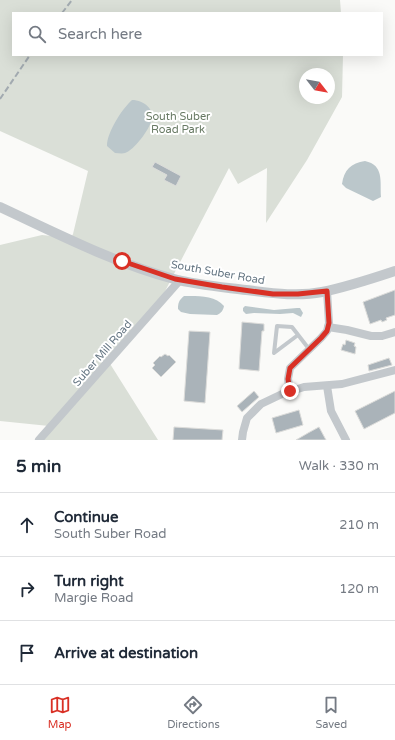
<!DOCTYPE html>
<meta charset="utf-8">
<style>
body{margin:0;font-family:"Varela Round",sans-serif;background:#f2f2f3;color:#1f2937}
.compass{position:absolute;left:299px;top:68px;width:36px;height:36px;border-radius:50%;background:#fff;box-shadow:0 4px 16px #0002;rotate:121deg}
.stop{position:absolute;width:12px;height:12px;margin:-9px;border:3px solid #d93025;border-radius:50%;background:#fff}
.stop.end{background:#d93025;border-color:#fff;box-shadow:0 1px 4px #0008}
.list{margin:0;padding:0;list-style:none}
h2{display:flex;justify-content:space-between;align-items:center;height:52px;margin:0;padding:0 16px;font-size:17px}
h2 small{font-size:13px;font-weight:400;color:#747a83}
.list li{display:grid;grid-template-columns:26px 1fr auto;gap:12px;align-items:center;box-sizing:border-box;height:64px;padding:0 16px;border-top:1px solid #e0e1e3}
.list b{display:block;font-size:15px;white-space:nowrap}
.list p{margin:0;font-size:13px;white-space:nowrap;color:#747a83}
.list em{font-size:13px;font-style:normal;color:#747a83}
.icon{flex:none;width:22px;height:22px;fill:none;stroke:currentColor;stroke-width:2;stroke-linecap:round;stroke-linejoin:round}
.map{position:relative;flex:none;width:395px;height:440px;overflow:hidden}
.search{position:absolute;background:#fff;box-shadow:0 4px 16px #0002;left:12px;right:12px;top:12px;height:44px;display:flex;align-items:center;gap:10px;box-sizing:border-box;padding:0 14px;border-radius:0px;color:#747a83;font-size:15px}
.sheet{height:244px;background:#fff}
nav{display:flex;justify-content:space-around;align-items:center;box-sizing:border-box;height:56px;border-top:1px solid #e0e1e3;background:#fff;font-size:11px;color:#747a83}
nav a{display:grid;justify-items:center;gap:2px}
nav .on{color:#d93025}
.map>svg:first-child{display:block}
.green{fill:#dadfd7;fill-rule:evenodd}
.water{fill:#bbc7cb}
.building{fill:#aab3b9;stroke:#dcdcda}
.lines{fill:none;stroke-linecap:round;stroke-linejoin:round}
.service{stroke:#c3c8cc;stroke-width:4}
.minor{stroke:#c3c8cc;stroke-width:8}
.tertiary{stroke:#c3c8cc;stroke-width:10}
.rail{stroke:#a2aab0;stroke-width:2;stroke-dasharray:6 3;stroke-linecap:butt}
.route{stroke:#d93025;stroke-width:5}
.labels{text-anchor:middle;stroke-width:4;stroke-linejoin:round;paint-order:stroke}
.park-label{font-size:11px;fill:#687a64;stroke:#fff}
.street-label{font-size:11px;fill:#657683;stroke:#fff}
</style>
<div class="map">
<svg width="395" height="440" viewBox="0 0 395 440">
<rect width="100%" height="100%" fill="#fafaf8"/>
<path class="green" d="M 0,0 L 340,0 L 341,13 L 13,13 L 13,55 L 343,55 L 342,97 L 307,160 L 266,223 L 267,168 L 238,184 L 229,168 L 162,297 L 107,359 L 158,440 L 38,440 L 49,426 L 0,421 L 0,245 L 42,235 L 71,238 L 73,234 L 88,171 L 0,131 ZM 305,74 L 329,74 L 329,98 L 305,98 Z"/>
<g class="water">
<path d="M 132,100 C 144,100 156,110 151,122 C 148,131 134,150 125,153 C 122,154 118,153 115,153 L 107,146 C 107,132 122,109 132,100 Z"/>
<path d="M 365,161 C 384,165 380,181 381,197 L 373,201 L 346,188 L 342,184 C 344,170 351,163 365,161 Z"/>
<path d="M 184,296 C 197,296 215,295 224,306 C 223,311 221,313 217,315 L 190,314 L 181,312 L 178,309 C 178,303 179,300 184,296 Z"/>
<polygon points="245,306 274,310 297,308 300,308 303,313 301,317 293,313 280,314 254,313 246,314 243,311 243,308"/>
</g>
<g class="building">
<polygon points="155,162 181,176 176,186 164,180 167,175 152,167"/>
<polygon points="395,290 395,315 386,318 387,320 382,322 381,320 370,324 363,302"/>
<polygon points="242,322 264,324 264,331 262,331 259,371 239,369"/>
<polygon points="189,331 210,332 205,403 184,401"/>
<polygon points="346,340 355,343 354,346 356,347 355,354 341,350 343,344 345,345"/>
<polygon points="165,354 168,356 169,355 176,362 161,377 152,368 155,365 153,363 160,356 161,357"/>
<polygon points="389,358 392,365 369,371 368,365"/>
<polygon points="254,391 259,397 242,412 237,406"/>
<polygon points="395,391 395,413 364,429 355,411"/>
<polygon points="299,410 303,425 276,433 272,418"/>
<polygon points="174,427 223,430 222,440 173,440"/>
<polygon points="319,427 326,440 296,440 308,433"/>
</g>
<g class="lines">
<polyline class="service" points="298,335 274,353 277,326 292,327 309,349"/>
<g class="minor">
<polyline points="328,327 347,330 371,336 382,336 395,332"/>
<polyline points="327,386 331,411 346,440"/>
<polyline points="290,391 288,379 290,368 321,338 327,331 329,323 327,291"/>
<polyline points="39,440 180,280"/>
<polyline points="242,440 243,432 247,418 261,404 282,394 304,387 342,384 395,370"/>
</g>
<path class="tertiary" d="M 0,207 C 56,233 114,263 174,279 C 197,285 222,287 246,290 C 271,293 297,297 322,292 C 347,287 371,279 395,271"/>
<g class="rail">
<polyline points="62,13 72,0"/>
<polyline points="0,99 30,55"/>
</g>
</g>
<g class="lines">
<polyline class="route" points="122,261 175,279 222,287 273,294 298,294 327,291 329,323 327,331 321,338 290,368 288,379 290,391"/>
</g>
<g class="labels">
<g class="park-label">
<text x="178" y="120">South Suber<tspan x="178" dy="13">Road Park</tspan></text>
</g>
<g class="street-label">
<text transform="translate(218 272) rotate(10)" y="4">South Suber Road</text>
<text transform="translate(102 353) rotate(-49)" y="4">Suber Mill Road</text>
</g>
</g>
</svg>
<svg class="compass" viewBox="-18 -18 36 36"><path d="M0-13l5 13h-10z" fill="#e53935"/><path d="M0 13l5-13h-10z" fill="#747a83"/></svg>
<div class="stop" style="left:122px;top:261px"></div>
<div class="stop end" style="left:290px;top:391px"></div>
<div class="search"><svg class="icon" aria-label="search" viewBox="0 0 24 24"><circle cx="10" cy="10" r="6"/><path d="M15 15l6 6"/></svg>Search here</div>
</div>
<section class="sheet">
<h2>5 min<small>Walk · 330 m</small></h2>
<ul class="list">
<li><svg class="icon" aria-label="ahead" viewBox="0 0 24 24"><path d="M12 20V5M6 11l6-6 6 6"/></svg><div><b>Continue</b><p>South Suber Road</p></div><em>210 m</em></li>
<li><svg class="icon" aria-label="right" viewBox="0 0 24 24"><path d="M7 20v-9h11M14 6l5 5-5 5"/></svg><div><b>Turn right</b><p>Margie Road</p></div><em>120 m</em></li>
<li><svg class="icon" aria-label="arrive" viewBox="0 0 24 24"><path d="M6 21V4h12l-3 4 3 4H6"/></svg><div><b>Arrive at destination</b></div></li>
</ul>
</section>
<nav>
<a class="on"><svg class="icon" aria-label="map" viewBox="0 0 24 24"><path d="M3 6l6-2 6 2 6-2v14l-6 2-6-2-6 2zM9 4v14M15 6v14"/></svg>Map</a>
<a><svg class="icon" aria-label="directions" viewBox="0 0 24 24"><path d="M12 3l9 9-9 9-9-9zM9 14v-3h6M13 9l2 2-2 2"/></svg>Directions</a>
<a><svg class="icon" aria-label="saved" viewBox="0 0 24 24"><path d="M7 4h10v16l-5-4-5 4z"/></svg>Saved</a>
</nav>
